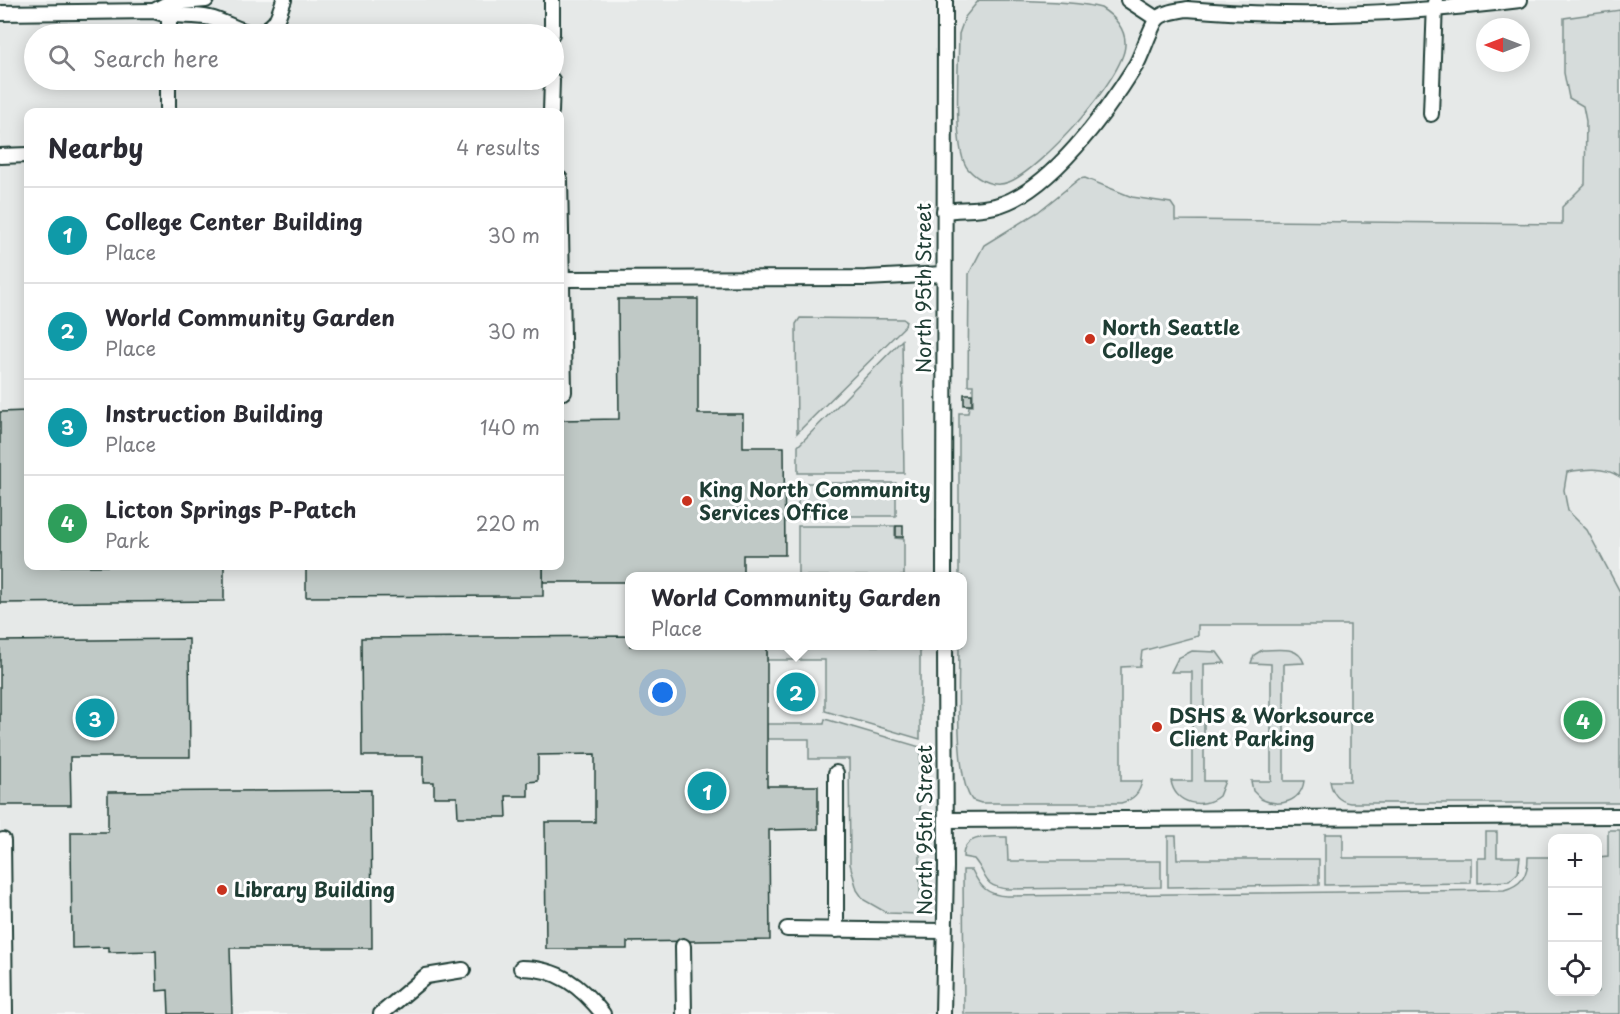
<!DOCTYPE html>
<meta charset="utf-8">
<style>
body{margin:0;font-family:"Playpen Sans",sans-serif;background:#f2f2f3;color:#2b2b33}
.controls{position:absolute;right:18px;bottom:18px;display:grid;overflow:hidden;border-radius:12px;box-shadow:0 3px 15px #0003}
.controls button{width:54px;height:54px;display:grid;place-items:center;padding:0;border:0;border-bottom:2px solid #e1e1e2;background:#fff;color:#2b2b33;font:30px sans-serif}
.compass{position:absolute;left:1476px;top:18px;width:54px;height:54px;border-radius:50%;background:#fff;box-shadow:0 3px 15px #0003;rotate:270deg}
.you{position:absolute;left:663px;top:693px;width:21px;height:21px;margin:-15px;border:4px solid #fff;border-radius:50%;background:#1a73e8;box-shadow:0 0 0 9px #1a73e833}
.badge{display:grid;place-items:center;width:39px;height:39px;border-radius:50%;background:#c8321e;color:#fff;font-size:20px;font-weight:700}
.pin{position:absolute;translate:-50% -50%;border:3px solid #fff;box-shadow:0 2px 6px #0006}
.popup{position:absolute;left:625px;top:572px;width:342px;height:78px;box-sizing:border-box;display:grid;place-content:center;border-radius:12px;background:#fff;filter:drop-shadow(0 2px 4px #0005);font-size:20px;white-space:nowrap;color:#7c7c81}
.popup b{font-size:22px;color:#2b2b33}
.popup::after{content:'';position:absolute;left:50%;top:100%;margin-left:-12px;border:12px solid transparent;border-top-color:#fff}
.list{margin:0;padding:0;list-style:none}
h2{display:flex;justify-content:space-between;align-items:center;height:78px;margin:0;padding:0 24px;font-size:26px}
h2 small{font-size:20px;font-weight:400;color:#7c7c81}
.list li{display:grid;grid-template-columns:39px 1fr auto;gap:18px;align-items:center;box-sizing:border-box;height:96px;padding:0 24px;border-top:2px solid #e1e1e2}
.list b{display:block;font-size:22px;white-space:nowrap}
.list p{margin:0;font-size:20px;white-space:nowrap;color:#7c7c81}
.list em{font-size:20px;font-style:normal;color:#7c7c81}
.icon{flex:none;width:33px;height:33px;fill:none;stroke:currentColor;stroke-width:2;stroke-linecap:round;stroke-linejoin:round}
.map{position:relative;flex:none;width:1620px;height:1014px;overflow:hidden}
.search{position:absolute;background:#fff;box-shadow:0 3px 15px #0003;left:24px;top:24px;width:540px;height:66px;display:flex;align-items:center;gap:15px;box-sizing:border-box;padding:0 21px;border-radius:33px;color:#7c7c81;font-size:22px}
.panel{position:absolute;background:#fff;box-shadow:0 3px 15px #0003;left:24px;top:108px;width:540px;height:462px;border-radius:12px}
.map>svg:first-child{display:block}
.built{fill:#e6e9e8;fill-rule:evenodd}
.green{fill:#d6dcdb;stroke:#7a8c88;stroke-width:1.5}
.building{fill:#c0c9c6;stroke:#1f3d34;stroke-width:1.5}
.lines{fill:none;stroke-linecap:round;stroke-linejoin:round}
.service-casing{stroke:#1f3d34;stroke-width:18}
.service{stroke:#fff;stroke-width:14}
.poi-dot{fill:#c8321e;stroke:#fff;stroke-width:2}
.labels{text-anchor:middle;stroke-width:6;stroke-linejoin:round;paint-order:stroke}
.street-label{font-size:20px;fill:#1f3d34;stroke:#fff}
.poi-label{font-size:20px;font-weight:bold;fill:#1f3d34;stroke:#fff;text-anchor:start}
</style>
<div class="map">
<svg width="1620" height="1014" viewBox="0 0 1620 1014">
<rect width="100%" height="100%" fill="#f6f7f7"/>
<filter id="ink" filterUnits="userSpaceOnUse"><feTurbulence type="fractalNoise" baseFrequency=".0167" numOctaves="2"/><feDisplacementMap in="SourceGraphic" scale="12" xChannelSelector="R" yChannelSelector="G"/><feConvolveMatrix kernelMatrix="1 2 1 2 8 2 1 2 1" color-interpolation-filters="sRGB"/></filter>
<g filter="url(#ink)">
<path class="built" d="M 0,0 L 1620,0 L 1620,1014 L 0,1014 ZM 1485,27 L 1521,27 L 1521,63 L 1485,63 ZM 34,34 L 554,34 L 554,80 L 34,80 ZM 28,112 L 560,112 L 560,566 L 28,566 ZM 630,576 L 962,576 L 962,646 L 630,646 ZM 1552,838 L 1598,838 L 1598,992 L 1552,992 Z"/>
<g class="green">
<path d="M 979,0 C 1011,0 1074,0 1101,8 C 1114,16 1126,29 1125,45 C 1124,78 1040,170 1009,182 C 994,188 979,181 968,169 C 952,151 959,62 959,34 L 965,17 Z"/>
<path d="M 1620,10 L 1620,477 C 1604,466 1585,469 1567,472 L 1564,490 L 1568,511 L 1587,530 L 1620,592 L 1620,803 L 1350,803 C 1338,801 1332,793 1330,781 L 1350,781 L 1350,625 L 1198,625 L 1198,636 L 1142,651 L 1140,666 L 1121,667 L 1121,781 L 1142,781 C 1140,793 1133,800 1121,803 L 981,803 L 972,800 C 954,777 959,678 959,646 L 962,646 L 962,576 L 959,576 L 959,413 L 968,413 L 969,406 L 973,406 L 973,385 L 968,385 L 969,274 L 984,245 L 1038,212 L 1079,179 L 1085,178 L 1132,197 L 1171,203 L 1175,209 L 1175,220 L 1562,224 L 1562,207 L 1585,184 L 1586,121 L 1583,106 L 1569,98 L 1564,73 L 1564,18 Z"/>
<polygon points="800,318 903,319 906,321 905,326 797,433 796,324"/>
<polygon points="902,340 904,473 798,473 798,446"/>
<rect x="798" y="483" width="98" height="33"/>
<polygon points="798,526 895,526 895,538 904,539 904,576 798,576"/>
<polygon points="767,646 920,646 920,739 825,711 825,660 767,660"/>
<path d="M 1262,650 C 1278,650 1298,645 1304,663 L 1284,664 L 1284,781 L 1304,781 C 1301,802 1279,808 1261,799 L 1253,791 L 1251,781 L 1271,781 L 1271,664 L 1251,663 L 1254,655 Z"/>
<path d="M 1192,651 L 1217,652 L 1225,663 L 1204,664 L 1204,781 L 1225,781 L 1219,796 C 1202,810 1175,804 1171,781 L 1192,781 L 1192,672 L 1171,672 L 1178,658 Z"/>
<polygon points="825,719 920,747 920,914 887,913 864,900 857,890 850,864 849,759 809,759 809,739 767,739 767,724 824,724"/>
<path d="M 1608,830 L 1620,830 L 1620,1014 L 964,1014 L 963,870 L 972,870 C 980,887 987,895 1007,896 L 1504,890 C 1522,885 1528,875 1528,857 L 1552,857 L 1552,992 L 1598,992 L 1598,857 L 1608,856 Z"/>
<polygon points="1486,832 1497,832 1497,857 1520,857 1518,873 1509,881 1478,883 1478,858 1486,858"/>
<polygon points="1325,834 1343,834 1343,858 1471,858 1471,883 1325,885"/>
<polygon points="1168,836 1176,836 1177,859 1319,859 1319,885 1168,887"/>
<path d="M 1007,837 L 1008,861 L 1161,861 L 1161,887 L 1007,889 C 981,886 988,875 974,859 L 963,857 C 963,833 991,837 1007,837 Z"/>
</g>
<g class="building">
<polygon points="618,299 698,299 698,414 743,414 743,447 784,447 785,555 743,555 743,576 630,576 630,582 543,582 543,566 560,566 560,420 619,419"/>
<rect x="964" y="394" width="8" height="11"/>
<polygon points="26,411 28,411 28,566 224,566 224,601 0,603 0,412"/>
<rect x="896" y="526" width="7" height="11"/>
<polygon points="306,566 543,566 543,596 306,597"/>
<polygon points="630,636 630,646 767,646 767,786 818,786 818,829 769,830 770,940 627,942 627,949 546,949 545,822 595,822 595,754 538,755 538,781 528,782 528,796 506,796 507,817 458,817 457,797 434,797 434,782 423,782 423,756 362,756 361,638"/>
<polygon points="189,639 190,757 70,757 71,805 0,805 0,641"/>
<polygon points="371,790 372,948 230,948 232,1014 169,1014 168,990 157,991 156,951 109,952 109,947 72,948 71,832 108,832 108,792"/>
</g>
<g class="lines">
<defs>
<g id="service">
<polyline points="1128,0 1157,19"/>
<polyline points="154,11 169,3 206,0"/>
<path d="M 0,13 L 154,11 C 173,18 191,14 210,18 C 233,23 254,46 275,22 C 279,16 281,7 284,0"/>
<polyline points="169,34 169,17"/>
<polyline points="552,34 552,0"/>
<polyline points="168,112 168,80"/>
<polyline points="551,112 552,80"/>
<polyline points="1431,114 1435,2"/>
<polyline points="0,156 28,155"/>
<polyline points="560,179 564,392"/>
<path d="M 944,211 C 961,209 979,210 995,206 C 1049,193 1108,110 1136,65 C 1142,55 1151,26 1157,19 C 1163,12 1178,11 1187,9 C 1299,19 1409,14 1520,0"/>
<polyline points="562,279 866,278 944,274"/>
<polyline points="944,576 945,0"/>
<polyline points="836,773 836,930"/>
<polyline points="946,820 1620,816"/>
<polyline points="3,840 5,1014"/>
<polyline points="787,929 943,931"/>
<polyline points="683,946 684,1014"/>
<path d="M 521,968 C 558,968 581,986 603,1014"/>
<polyline points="381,1014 426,976 463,970"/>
<polyline points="943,1014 946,867 945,646"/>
</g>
</defs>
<use href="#service" class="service-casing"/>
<use href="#service" class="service"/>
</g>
</g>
<g class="poi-dot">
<circle cx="1090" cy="339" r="6"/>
<circle cx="687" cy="501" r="6"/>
<circle cx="1157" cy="727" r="6"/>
<circle cx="222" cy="890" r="6"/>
</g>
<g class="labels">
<g class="street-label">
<text transform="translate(924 288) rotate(-90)" y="7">North 95th Street</text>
<text transform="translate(925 830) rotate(-90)" y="7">North 95th Street</text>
</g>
<g class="poi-label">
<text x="1102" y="335">North Seattle<tspan x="1102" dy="23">College</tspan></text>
<text x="699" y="497">King North Community<tspan x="699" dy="23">Services Office</tspan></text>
<text x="1169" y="723">DSHS &amp; Worksource<tspan x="1169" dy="23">Client Parking</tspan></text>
<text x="234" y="897">Library Building</text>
</g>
</g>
</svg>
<div class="controls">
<button>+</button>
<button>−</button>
<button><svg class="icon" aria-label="locate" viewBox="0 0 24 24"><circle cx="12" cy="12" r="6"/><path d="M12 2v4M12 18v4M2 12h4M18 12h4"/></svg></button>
</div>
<svg class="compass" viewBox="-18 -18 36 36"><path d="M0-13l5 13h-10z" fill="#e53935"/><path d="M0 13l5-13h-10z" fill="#7c7c81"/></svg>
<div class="you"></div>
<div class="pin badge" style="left:707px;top:791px;background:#0f9aa8">1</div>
<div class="pin badge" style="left:796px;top:692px;background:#0f9aa8">2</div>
<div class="popup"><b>World Community Garden</b>Place</div>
<div class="pin badge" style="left:95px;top:718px;background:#0f9aa8">3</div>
<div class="pin badge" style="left:1583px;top:720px;background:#2e9e5b">4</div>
<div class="search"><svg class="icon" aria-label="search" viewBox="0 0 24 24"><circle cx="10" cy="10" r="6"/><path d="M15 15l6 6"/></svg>Search here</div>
<section class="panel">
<h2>Nearby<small>4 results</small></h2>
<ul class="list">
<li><span class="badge" style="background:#0f9aa8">1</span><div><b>College Center Building</b><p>Place</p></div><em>30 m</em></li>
<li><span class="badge" style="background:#0f9aa8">2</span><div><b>World Community Garden</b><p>Place</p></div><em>30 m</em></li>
<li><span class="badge" style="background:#0f9aa8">3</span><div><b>Instruction Building</b><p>Place</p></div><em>140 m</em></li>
<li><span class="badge" style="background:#2e9e5b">4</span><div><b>Licton Springs P-Patch</b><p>Park</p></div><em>220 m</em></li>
</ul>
</section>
</div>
